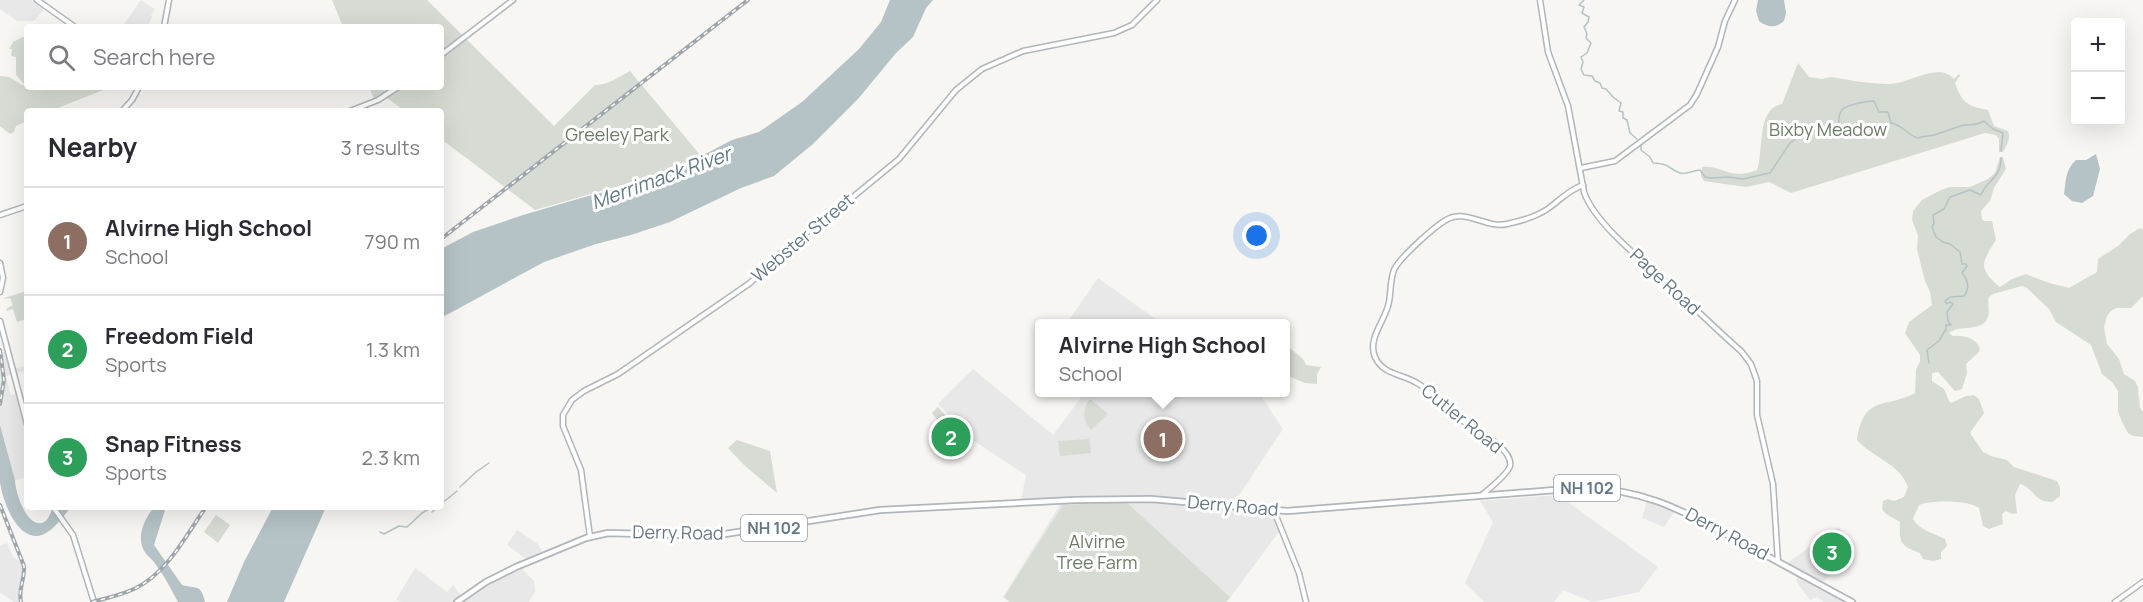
<!DOCTYPE html>
<meta charset="utf-8">
<style>
body{margin:0;font-family:Manrope,sans-serif;background:#f7f7f7;color:#2b2b33}
.controls{position:absolute;right:18px;top:18px;display:grid;overflow:hidden;border-radius:6px;box-shadow:0 6px 24px #0002}
.controls button{width:54px;height:54px;display:grid;place-items:center;padding:0;border:0;border-bottom:2px solid #e1e1e2;background:#fff;color:#2b2b33;font:30px sans-serif}
.you{position:absolute;left:1257px;top:236px;width:21px;height:21px;margin:-15px;border:4px solid #fff;border-radius:50%;background:#1a73e8;box-shadow:0 0 0 9px #1a73e833}
.badge{display:grid;place-items:center;width:39px;height:39px;border-radius:50%;background:#df4b2b;color:#fff;font-size:20px;font-weight:700}
.pin{position:absolute;translate:-50% -50%;border:3px solid #fff;box-shadow:0 2px 6px #0006}
.popup{position:absolute;left:1035px;top:319px;width:255px;height:78px;box-sizing:border-box;display:grid;place-content:center;border-radius:6px;background:#fff;filter:drop-shadow(0 2px 4px #0005);font-size:20px;white-space:nowrap;color:#7c7c81}
.popup b{font-size:22px;color:#2b2b33}
.popup::after{content:'';position:absolute;left:50%;top:100%;margin-left:-12px;border:12px solid transparent;border-top-color:#fff}
.list{margin:0;padding:0;list-style:none}
h2{display:flex;justify-content:space-between;align-items:center;height:78px;margin:0;padding:0 24px;font-size:26px}
h2 small{font-size:20px;font-weight:400;color:#7c7c81}
.list li{display:grid;grid-template-columns:39px 1fr auto;gap:18px;align-items:center;box-sizing:border-box;height:108px;padding:0 24px;border-top:2px solid #e1e1e2}
.list b{display:block;font-size:22px;white-space:nowrap}
.list p{margin:0;font-size:20px;white-space:nowrap;color:#7c7c81}
.list em{font-size:20px;font-style:normal;color:#7c7c81}
.icon{flex:none;width:33px;height:33px;fill:none;stroke:currentColor;stroke-width:2;stroke-linecap:round;stroke-linejoin:round}
.map{position:relative;flex:none;width:2143px;height:602px;overflow:hidden}
.search{position:absolute;background:#fff;box-shadow:0 6px 24px #0002;left:24px;top:24px;width:420px;height:66px;display:flex;align-items:center;gap:15px;box-sizing:border-box;padding:0 21px;border-radius:6px;color:#7c7c81;font-size:22px}
.panel{position:absolute;background:#fff;box-shadow:0 6px 24px #0002;left:24px;top:108px;width:420px;height:402px;border-radius:6px}
.map>svg:first-child{display:block}
.built{fill:#e7e8e7}
.green{fill:#d6dbd3}
.water{fill:#b5c3c6}
.lines{fill:none;stroke-linecap:round;stroke-linejoin:round}
.stream{stroke:#b5c3c6;stroke-width:1.5}
.secondary-casing{stroke:#b0b6ba;stroke-width:7}
.primary-casing{stroke:#b1b6ba;stroke-width:8}
.secondary{stroke:#fff;stroke-width:4}
.primary{stroke:#fff;stroke-width:4.5}
.rail-casing{stroke:#9fa6ab;stroke-width:4}
.rail{stroke:#fff;stroke-width:1.5;stroke-dasharray:4.5;stroke-linecap:butt}
.labels{text-anchor:middle;stroke-width:6;stroke-linejoin:round;paint-order:stroke}
.shield{fill:#fff;stroke:#94a0a9;stroke-width:1.5}
.shield-label{font-size:16px;font-weight:bold;fill:#667884}
.park-label{font-size:18px;fill:#6b7b65;stroke:#fff}
.street-label{font-size:18px;fill:#667884;stroke:#fff}
.water-label{font-size:20px;font-style:italic;fill:#627a80;stroke:#fff}
</style>
<div class="map">
<svg width="2143" height="602" viewBox="0 0 2143 602">
<rect width="100%" height="100%" fill="#f7f6f3"/>
<g class="built">
<polygon points="0,0 31,0 44,9 34,21 17,21 0,9"/>
<polygon points="141,0 155,9 151,15 152,17 147,27 122,27"/>
<polygon points="1098,278 1161,323 1067,323"/>
<polygon points="7,351 12,370 27,365 27,374 24,375 23,371 6,376 11,395 17,394 27,428 27,477 15,480 0,425 0,353"/>
<polygon points="973,369 1053,435 1083,395 1080,393 1259,393 1283,429 1230,509 1271,515 1281,529 1227,602 1009,602 1003,597 1064,498 1021,500 1026,475 971,439 938,404"/>
<polygon points="1558,495 1658,567 1639,592 1592,602 1563,590 1554,602 1484,602 1465,583 1493,522 1480,501"/>
<polygon points="1647,501 1675,511 1664,527 1642,518"/>
<polygon points="1838,527 1854,544 1829,561 1835,570 1821,584 1786,564"/>
<polygon points="517,530 538,544 543,553 526,559 507,545"/>
<polygon points="7,543 13,557 22,563 23,568 24,574 19,591 20,602 14,602 0,593 0,546"/>
<polygon points="415,568 447,592 453,585 461,595 452,602 401,602 396,600"/>
<polygon points="522,569 534,581 535,591 529,602 464,602 493,582"/>
<polygon points="1797,575 1846,602 1847,602 1824,602 1817,597 1810,600 1796,581"/>
</g>
<g class="green">
<path d="M 332,0 L 427,0 L 554,126 L 595,85 C 608,85 619,77 630,71 L 701,156 C 664,176 630,183 590,194 C 572,199 554,205 535,210 L 441,139 L 441,111 L 405,111 L 383,95 L 374,99 L 369,87 L 441,87 L 441,27 L 343,27 Z"/>
<polygon points="23,37 27,37 27,83 24,84 16,75 16,57 11,56 12,49 9,49 13,42"/>
<path d="M 1798,63 L 1809,77 L 1822,79 L 1831,77 C 1850,80 1869,84 1888,84 C 1908,85 1938,61 1954,79 L 1959,74 L 1960,76 L 1955,83 C 1962,103 1967,106 1988,110 L 1994,126 L 2008,131 C 2011,139 2007,145 2003,152 L 1999,152 L 1999,139 L 1996,135 L 1985,133 L 1791,193 L 1769,182 L 1746,187 L 1704,181 L 1701,176 L 1702,167 C 1723,165 1729,181 1757,170 C 1764,152 1756,108 1782,104 Z"/>
<polygon points="0,76 9,77 22,85 27,84 27,87 111,87 50,111 27,111 27,121 16,126 14,132 10,134 0,126"/>
<path d="M 2000,157 L 2003,157 L 2006,169 L 1994,188 L 1990,201 L 1981,211 L 1982,219 L 1984,221 L 1992,221 L 1996,240 C 1983,261 1976,268 2000,287 L 2012,279 L 2026,274 C 2040,280 2055,285 2069,288 L 2097,272 L 2098,259 L 2118,246 L 2130,234 L 2140,228 L 2143,230 L 2143,296 L 2131,308 L 2116,308 L 2111,311 L 2107,316 L 2104,327 L 2107,344 L 2119,359 L 2124,374 L 2135,381 L 2138,387 L 2140,408 L 2143,412 L 2143,437 L 2133,436 L 2128,433 L 2122,422 L 2118,411 L 2118,391 L 2112,382 L 2102,374 L 2091,345 L 2056,322 L 2049,309 L 2027,288 L 2022,286 L 1993,294 L 1989,297 C 1987,303 1990,310 1988,317 C 1982,333 1960,324 1949,333 L 1953,336 C 1964,335 1975,338 1980,348 L 1979,352 L 1966,364 L 1967,373 L 1962,389 L 1955,391 L 1938,372 L 1932,373 L 1932,381 L 1944,389 L 1949,401 L 1951,403 L 1966,396 L 1974,395 L 1979,399 L 1984,413 L 1970,433 L 1983,452 L 1991,456 L 2007,460 L 2014,467 L 2057,481 L 2060,487 L 2060,496 L 2052,502 C 2034,502 2034,488 2020,484 L 2015,495 L 2017,513 L 2012,514 L 2006,511 L 2002,514 L 2003,524 L 1989,529 L 1983,526 L 1979,508 C 1969,500 1931,500 1919,505 L 1913,519 C 1920,531 1934,533 1945,539 L 1947,546 L 1941,552 L 1941,559 L 1933,561 L 1923,559 L 1920,553 C 1900,546 1899,542 1900,522 L 1886,514 L 1882,509 L 1883,501 L 1888,499 L 1894,501 L 1904,497 L 1908,487 C 1899,463 1873,458 1857,440 C 1864,394 1885,409 1915,393 L 1916,370 L 1920,361 L 1920,355 L 1905,333 L 1909,322 L 1932,305 L 1930,292 L 1925,281 L 1917,249 L 1918,235 L 1912,220 L 1913,211 L 1922,200 L 1941,190 L 1950,187 L 1970,187 L 1988,179 L 1995,173 Z"/>
<polygon points="27,291 27,319 17,322 13,309 7,311 6,309 13,305 10,298 5,299 4,298"/>
<path d="M 1286,343 C 1291,352 1303,355 1306,365 L 1321,367 L 1317,374 L 1317,384 L 1305,383 L 1286,375 Z"/>
<path d="M 1090,399 L 1108,414 L 1091,430 C 1082,419 1082,410 1090,399 Z"/>
<polygon points="938,407 969,442 954,456 933,432 941,425 932,413"/>
<polygon points="1089,439 1091,453 1060,456 1058,441"/>
<polygon points="737,440 770,451 777,493 744,465 728,448"/>
<polygon points="1126,502 1230,597 1226,602 1010,602 1004,597 1063,505"/>
<polygon points="216,515 230,525 218,543 204,532"/>
</g>
<g class="water">
<polygon points="890,0 933,0 926,8 913,37 896,53 858,99 813,144 774,176 741,188 670,222 631,235 596,244 544,262 441,318 441,249 473,232 523,215 588,196 627,187 669,173 732,140 759,132 802,102 859,49 881,22"/>
<path d="M 1758,0 L 1784,0 L 1786,13 L 1784,21 C 1775,29 1767,27 1759,21 L 1756,11 Z"/>
<path d="M 2096,154 L 2100,169 L 2093,196 L 2082,203 L 2072,201 L 2064,194 C 2066,181 2065,170 2076,160 L 2086,160 Z"/>
<path d="M 0,425 L 15,480 C 15,491 26,527 42,523 C 49,521 50,512 54,507 L 72,507 C 63,515 54,531 42,535 C 17,543 2,499 0,482 C 0,463 0,444 0,425 Z"/>
<path d="M 154,507 L 166,507 L 154,545 L 182,585 C 196,589 201,583 205,602 L 178,602 C 171,589 165,577 156,565 C 154,561 150,558 147,555 C 134,539 144,520 154,507 Z"/>
<polygon points="273,507 326,507 284,602 227,602 244,562"/>
</g>
<g class="lines">
<g class="stream">
<polyline points="1584,0 1579,5 1584,7 1582,13 1589,17 1588,22 1584,27 1587,34 1586,38 1591,43 1587,53 1581,57 1583,62 1581,69 1584,75 1592,76 1595,81 1600,83 1602,88 1606,89 1613,97 1621,103 1619,111 1623,112 1623,118 1627,120 1630,133 1637,139"/>
<path d="M 1641,145 L 1641,150 L 1650,157 L 1653,163 C 1672,164 1666,168 1680,173 C 1686,175 1694,170 1700,170 L 1705,177 L 1711,178 L 1728,177 L 1743,179 L 1765,174 L 1770,173 L 1790,143 L 1801,135 L 1823,129 L 1828,137 C 1845,127 1835,122 1841,111 C 1844,105 1867,101 1874,101 L 1879,112 L 1888,112 L 1891,123 C 1903,125 1907,135 1918,138 C 1925,135 1931,137 1937,134 C 1947,131 1955,127 1965,125 C 1973,124 1976,126 1984,121 L 1993,129 L 2003,133 L 2001,151"/>
<path d="M 1929,363 L 1927,350 L 1939,341 L 1946,329 L 1946,325 L 1951,325 L 1948,321 L 1947,312 L 1953,304 L 1950,302 L 1947,304 L 1945,301 L 1950,297 L 1964,296 C 1970,288 1968,280 1962,273 L 1967,266 L 1966,264 L 1962,264 L 1960,252 L 1950,244 L 1943,242 L 1936,237 L 1932,227 L 1934,224 L 1933,215 L 1944,209 L 1950,197 L 1970,190 L 1981,195 C 1987,179 2001,179 2001,158"/>
<polyline points="460,487 476,472 489,463"/>
<polyline points="441,504 457,491"/>
<polyline points="432,512 438,507"/>
<polyline points="380,532 384,534 399,526 407,527 422,513 429,509"/>
</g>
<defs>
<g id="secondary">
<polyline points="37,0 75,27"/>
<path d="M 1540,0 L 1548,52 L 1568,106 L 1584,192 C 1595,225 1648,265 1674,289 C 1697,310 1718,331 1741,351 L 1751,364 L 1757,381 L 1757,415 L 1773,484 L 1778,562"/>
<polyline points="164,27 169,0"/>
<polyline points="441,55 513,0"/>
<polyline points="122,111 132,100 139,87"/>
<polyline points="350,111 378,100 398,87"/>
<polyline points="1581,168 1615,161 1690,105 1697,94 1718,47 1725,21 1735,0"/>
<polyline points="0,215 27,206"/>
<polyline points="0,263 3,278 0,292"/>
<polyline points="0,321 27,424"/>
<path d="M 1482,495 C 1489,489 1508,474 1510,466 C 1514,447 1467,425 1455,416 C 1442,405 1431,391 1417,383 C 1403,374 1383,375 1375,357 C 1367,338 1386,320 1389,302 C 1391,291 1390,280 1394,270 C 1399,258 1434,227 1446,220 C 1466,208 1486,229 1507,224 C 1521,221 1538,216 1549,208 C 1561,199 1569,190 1583,185"/>
<polyline points="53,507 73,535 94,602"/>
<polyline points="1274,511 1299,573 1306,602"/>
<polyline points="590,537 581,470 563,426 563,415 572,400 584,391 618,374 750,283 784,250 842,206 899,159 956,90 982,69 1023,51 1114,33 1132,25 1157,0"/>
<polyline points="2115,602 2143,582"/>
</g>
<path id="primary" d="M 457,602 L 486,582 L 516,567 L 586,538 L 608,533 L 712,536 L 880,510 L 1074,500 L 1151,499 L 1287,511 L 1580,488 C 1647,489 1683,511 1739,541 C 1777,561 1815,582 1852,602"/>
</defs>
<use href="#secondary" class="secondary-casing"/>
<use href="#primary" class="primary-casing"/>
<use href="#secondary" class="secondary"/>
<use href="#primary" class="primary"/>
<defs>
<g id="rail">
<polyline points="441,239 748,0"/>
<polyline points="0,350 4,380 0,404"/>
<path d="M 0,505 L 24,566 C 25,579 18,589 21,602"/>
<path d="M 92,602 C 107,598 122,595 136,588 C 168,572 186,535 206,507"/>
</g>
</defs>
<use href="#rail" class="rail-casing"/>
<use href="#rail" class="rail"/>
</g>
<g class="labels">
<g class="shield">
<rect x="1554" y="475" width="66" height="26" rx="4.5"/>
<rect x="741" y="515" width="66" height="26" rx="4.5"/>
</g>
<g class="shield-label">
<text x="1587" y="494">NH 102</text>
<text x="774" y="534">NH 102</text>
</g>
<g class="park-label">
<text x="1828" y="136">Bixby Meadow</text>
<text x="617" y="141">Greeley Park</text>
<text x="1097" y="548">Alvirne<tspan x="1097" dy="21">Tree Farm</tspan></text>
</g>
<g class="street-label">
<text transform="translate(803 238) rotate(-40)" y="6">Webster Street</text>
<text transform="translate(1665 282) rotate(43)" y="6">Page Road</text>
<text transform="translate(1462 419) rotate(39)" y="6">Cutler Road</text>
<text transform="translate(1233 506) rotate(5)" y="6">Derry Road</text>
<text transform="translate(678 533) rotate(1)" y="6">Derry Road</text>
<text transform="translate(1727 534) rotate(28)" y="6">Derry Road</text>
</g>
<g class="water-label">
<text transform="translate(661 178) rotate(-20)" y="7">Merrimack River</text>
</g>
</g>
</svg>
<div class="controls">
<button>+</button>
<button>−</button>
</div>
<div class="you"></div>
<div class="pin badge" style="left:1163px;top:439px;background:#8d6e63">1</div>
<div class="popup"><b>Alvirne High School</b>School</div>
<div class="pin badge" style="left:951px;top:437px;background:#2e9e5b">2</div>
<div class="pin badge" style="left:1832px;top:552px;background:#2e9e5b">3</div>
<div class="search"><svg class="icon" aria-label="search" viewBox="0 0 24 24"><circle cx="10" cy="10" r="6"/><path d="M15 15l6 6"/></svg>Search here</div>
<section class="panel">
<h2>Nearby<small>3 results</small></h2>
<ul class="list">
<li><span class="badge" style="background:#8d6e63">1</span><div><b>Alvirne High School</b><p>School</p></div><em>790 m</em></li>
<li><span class="badge" style="background:#2e9e5b">2</span><div><b>Freedom Field</b><p>Sports</p></div><em>1.3 km</em></li>
<li><span class="badge" style="background:#2e9e5b">3</span><div><b>Snap Fitness</b><p>Sports</p></div><em>2.3 km</em></li>
</ul>
</section>
</div>
